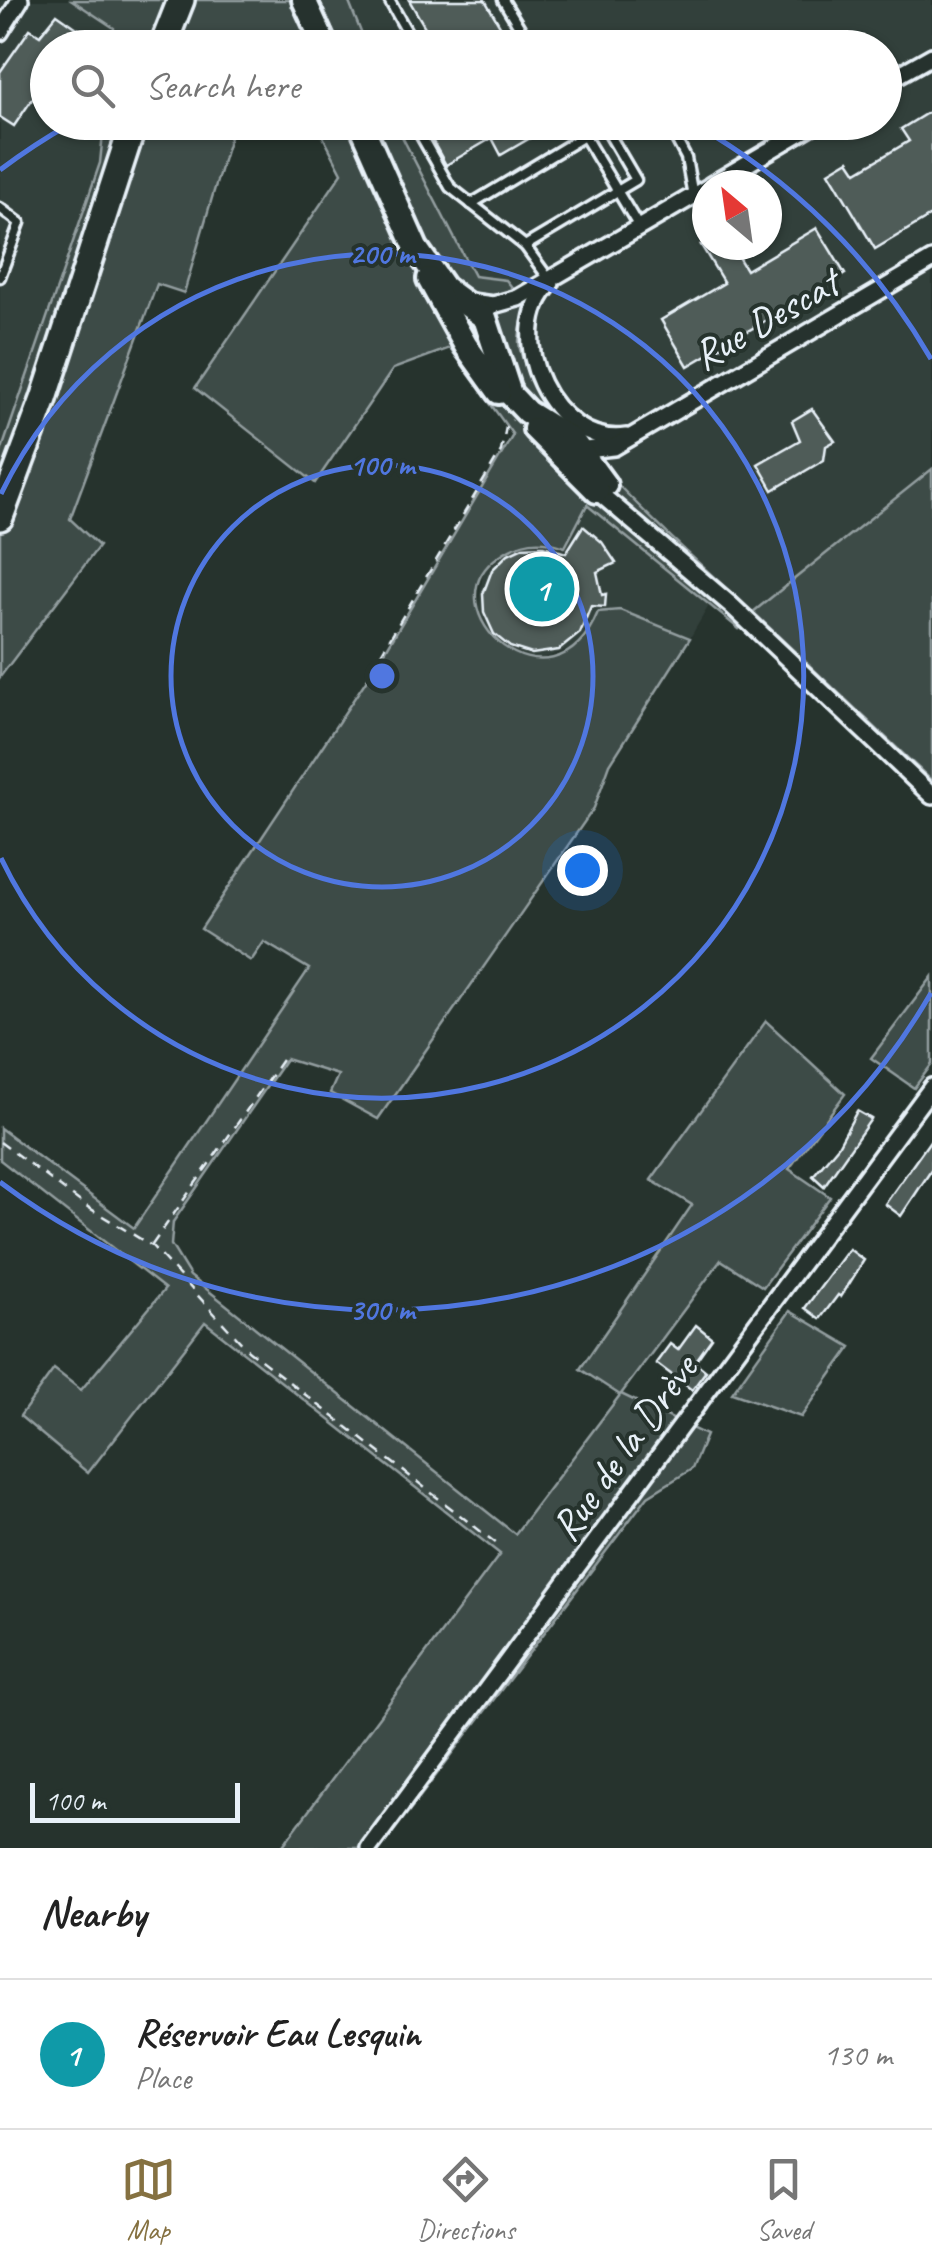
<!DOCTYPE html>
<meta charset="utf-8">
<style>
body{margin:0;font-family:Caveat,sans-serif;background:#f2f2f2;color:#222}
.compass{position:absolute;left:692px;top:170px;width:90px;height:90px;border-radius:50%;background:#fff;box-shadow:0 2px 8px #0004;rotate:331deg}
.scale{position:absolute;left:30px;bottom:25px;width:210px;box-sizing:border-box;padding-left:10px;border:5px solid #e8f1f8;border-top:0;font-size:28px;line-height:35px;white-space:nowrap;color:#e8f1f8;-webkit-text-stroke:8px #26332d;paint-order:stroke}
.you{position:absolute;left:582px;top:870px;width:35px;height:35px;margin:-25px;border:8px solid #fff;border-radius:50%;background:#1a73e8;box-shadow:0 0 0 15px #1a73e833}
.badge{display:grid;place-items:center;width:65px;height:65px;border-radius:50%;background:#857141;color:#fff;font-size:32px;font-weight:700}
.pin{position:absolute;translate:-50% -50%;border:5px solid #fff;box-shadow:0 2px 10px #0006}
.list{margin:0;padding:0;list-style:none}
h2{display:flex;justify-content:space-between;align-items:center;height:130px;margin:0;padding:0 40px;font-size:42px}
h2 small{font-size:32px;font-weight:400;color:#767676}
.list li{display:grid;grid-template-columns:65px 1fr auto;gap:30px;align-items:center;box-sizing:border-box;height:150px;padding:0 40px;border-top:2px solid #e0e0e0}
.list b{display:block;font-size:38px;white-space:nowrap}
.list p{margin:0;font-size:32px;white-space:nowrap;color:#767676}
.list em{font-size:32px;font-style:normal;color:#767676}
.icon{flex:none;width:55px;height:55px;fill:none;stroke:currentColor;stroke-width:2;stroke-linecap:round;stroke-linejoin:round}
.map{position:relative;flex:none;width:932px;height:1848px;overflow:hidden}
.search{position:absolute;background:#fff;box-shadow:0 2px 8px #0004;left:30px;right:30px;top:30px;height:110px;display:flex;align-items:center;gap:25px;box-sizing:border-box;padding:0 35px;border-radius:55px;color:#767676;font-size:38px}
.sheet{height:280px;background:#fff}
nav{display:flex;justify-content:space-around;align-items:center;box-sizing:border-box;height:140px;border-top:2px solid #e0e0e0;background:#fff;font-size:28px;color:#767676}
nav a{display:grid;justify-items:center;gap:5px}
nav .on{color:#857141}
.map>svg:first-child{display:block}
.built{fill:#333f3a;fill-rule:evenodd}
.green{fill:#3e4b47;stroke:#939ea0;stroke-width:2.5}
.building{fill:#505c59;stroke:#e8f1f8;stroke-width:2.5}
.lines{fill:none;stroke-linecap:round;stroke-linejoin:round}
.lane-casing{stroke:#e8f1f8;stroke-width:15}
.street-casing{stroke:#e8f1f8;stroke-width:22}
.secondary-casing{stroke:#e8f1f8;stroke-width:30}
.primary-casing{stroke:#e8f1f8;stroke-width:32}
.path{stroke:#e8f1f8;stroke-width:2.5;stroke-dasharray:10 8;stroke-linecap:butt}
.lane{stroke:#26332d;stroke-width:8}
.street{stroke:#26332d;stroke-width:15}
.secondary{stroke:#26332d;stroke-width:22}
.primary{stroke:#26332d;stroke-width:25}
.ring{fill:none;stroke:#5077e0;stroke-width:5}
.labels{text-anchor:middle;stroke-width:8;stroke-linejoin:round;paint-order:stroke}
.street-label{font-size:42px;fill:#e8f1f8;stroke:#26332d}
.centre{fill:#5077e0;stroke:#26332d;stroke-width:5}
.ring-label{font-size:30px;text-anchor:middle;font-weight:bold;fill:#5077e0;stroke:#26332d;stroke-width:8;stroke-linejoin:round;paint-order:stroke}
</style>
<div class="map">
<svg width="932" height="1848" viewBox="0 0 932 1848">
<rect width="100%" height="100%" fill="#26332d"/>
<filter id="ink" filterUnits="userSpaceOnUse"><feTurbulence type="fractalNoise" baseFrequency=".01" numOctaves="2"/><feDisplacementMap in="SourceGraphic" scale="20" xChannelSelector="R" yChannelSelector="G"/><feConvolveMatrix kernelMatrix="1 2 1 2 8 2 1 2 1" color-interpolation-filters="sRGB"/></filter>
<g filter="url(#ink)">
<g class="built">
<polygon points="0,0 72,0 114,28 112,47 48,48 48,122 104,123 100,163 0,455"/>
<path d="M 348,0 L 932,0 L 932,469 L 753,612 L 636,508 L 559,416 L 535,380 L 519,343 L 506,280 L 474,276 L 395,123 L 884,122 L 884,48 L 367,47 ZM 707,185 L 767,185 L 767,245 L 707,245 Z"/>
<polygon points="586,505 711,602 690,638 620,610 576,647 538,660 504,650 485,629 478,611 483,572 510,548 525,541 548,541"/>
</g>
<g class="green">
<polygon points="72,0 348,0 367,47 112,47 114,28"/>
<polygon points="104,123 234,123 184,293 157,284 70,519 99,546 0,677 0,455 100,163"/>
<path d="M 316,123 L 395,123 L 474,276 L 506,280 L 526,304 C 524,315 519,330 519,342 C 523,409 701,566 753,612 L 932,469 L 932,781 L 754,613 L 739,629 L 587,505 L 565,547 C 540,538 521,540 499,556 C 424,608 552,725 598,612 L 620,610 L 690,638 L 610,764 L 594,808 L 378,1119 L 330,1093 L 338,1075 L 286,1059 L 173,1222 L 171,1245 L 190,1276 L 515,1534 L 620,1395 L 580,1369 L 692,1205 L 651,1180 L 766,1021 L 845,1094 L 789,1169 L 830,1197 L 763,1287 L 721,1260 L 621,1394 L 706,1435 L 692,1469 L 648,1496 L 381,1848 L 281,1848 L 500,1554 L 205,1322 L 88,1473 L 20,1416 L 54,1369 L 81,1390 L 165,1289 L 0,1160 L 0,1128 L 134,1228 L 309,969 L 264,942 L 251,961 L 201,929 L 381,658 L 513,435 L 450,348 L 393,369 L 315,483 L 195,388 L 342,173 Z"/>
<polygon points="932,977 932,1064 914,1088 871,1058"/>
<polygon points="790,1311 851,1347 801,1417 732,1393"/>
</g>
<g class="building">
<polygon points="409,0 485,0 513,48 437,48"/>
<polygon points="57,14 80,30 68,48 48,48 48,104 35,95 14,126 0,117 0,72 30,29 40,35"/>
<polygon points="932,110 932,215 875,249 829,172 849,160 857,172 909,141 901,129"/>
<polygon points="422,122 520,122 530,138 501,155 492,138 446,165"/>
<polygon points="817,228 845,274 688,366 661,320 724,283 701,245 731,245 746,270"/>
<polygon points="812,409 835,441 826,446 824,460 773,490 758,464 800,440 792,421"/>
<polygon points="583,526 602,542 616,563 597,572 602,595 606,594 605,607 591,606 580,633 559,650 532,654 510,647 494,634 484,612 483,594 492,570 508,554 523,547 543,546 566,553"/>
<polygon points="857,1111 871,1119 824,1186 813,1176 838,1146"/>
<polygon points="932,1138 932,1169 901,1216 885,1204"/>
<polygon points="849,1249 864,1260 841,1297 838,1295 820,1319 805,1308"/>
<polygon points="696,1325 712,1338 695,1362 706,1371 692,1390 656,1363 670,1344 678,1350"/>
</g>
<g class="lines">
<defs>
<g id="lane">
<polyline points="389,0 416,48"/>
<polyline points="503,0 532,48"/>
<polyline points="413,122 450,187 525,246 549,279"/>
<polyline points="576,122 639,227"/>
<polyline points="667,122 686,158 693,196"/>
<polyline points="676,139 703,122"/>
<polyline points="471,204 584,136"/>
<polyline points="0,208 20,223 0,277"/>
<polyline points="525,246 636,180 602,122"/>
</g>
<g id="street">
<polyline points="0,32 20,0"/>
<polyline points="884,83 932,56"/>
<polyline points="711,185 818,122"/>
<path d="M 551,283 C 499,335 554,448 626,437"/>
<polyline points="471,302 493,305 518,298 707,188"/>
<polyline points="576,451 614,447 932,260"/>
<polyline points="598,492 732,606 932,796"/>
<polyline points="369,1848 932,1087"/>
</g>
<g id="secondary">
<polyline points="304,0 326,48"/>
<polyline points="360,122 416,248 444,288 485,318 510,394 527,412 572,440 605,485"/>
<polyline points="429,279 466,346 499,392"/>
<polyline points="535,429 597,491"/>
</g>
<g id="primary">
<polyline points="162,48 181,0"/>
<polyline points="0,517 44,399 134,122"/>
</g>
</defs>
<use href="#lane" class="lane-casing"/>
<use href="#street" class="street-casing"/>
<use href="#secondary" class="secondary-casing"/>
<use href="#primary" class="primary-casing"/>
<g class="path">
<polyline points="371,670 501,451 506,427 512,420"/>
<polyline points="0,1142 86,1206 152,1246 248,1350 497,1544"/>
<polyline points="152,1245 282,1060"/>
</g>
<use href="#lane" class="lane"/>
<use href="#street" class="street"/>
<use href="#secondary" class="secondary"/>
<use href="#primary" class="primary"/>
</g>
</g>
<g class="ring">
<circle cx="382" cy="676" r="211"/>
<path d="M1 494A422 422 0 1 1 1 858"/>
<path d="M931 993A634 634 0 0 1 0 1182M0 170A634 634 0 0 1 70 124M299 47A634 634 0 0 1 465 47M694 124A634 634 0 0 1 931 359"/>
</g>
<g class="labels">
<g class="street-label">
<text transform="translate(765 318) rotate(-30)" y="15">Rue Descat</text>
<text transform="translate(623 1447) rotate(-54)" y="15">Rue de la Drève</text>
</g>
</g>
<circle cx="382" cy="676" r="15" class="centre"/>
<g class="ring-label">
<text x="382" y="264">200 m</text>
<text x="382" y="475">100 m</text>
<text x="382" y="1320">300 m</text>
</g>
</svg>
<svg class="compass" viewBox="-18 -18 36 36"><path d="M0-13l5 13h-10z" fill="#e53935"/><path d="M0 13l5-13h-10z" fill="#767676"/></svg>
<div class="scale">100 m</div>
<div class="you"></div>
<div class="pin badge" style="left:542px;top:589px;background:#0f9aa8">1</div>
<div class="search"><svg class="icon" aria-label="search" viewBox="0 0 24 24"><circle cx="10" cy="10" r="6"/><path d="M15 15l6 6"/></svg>Search here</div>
</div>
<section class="sheet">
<h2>Nearby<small></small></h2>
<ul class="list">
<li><span class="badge" style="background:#0f9aa8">1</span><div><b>Réservoir Eau Lesquin</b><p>Place</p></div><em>130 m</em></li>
</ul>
</section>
<nav>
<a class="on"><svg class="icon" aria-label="map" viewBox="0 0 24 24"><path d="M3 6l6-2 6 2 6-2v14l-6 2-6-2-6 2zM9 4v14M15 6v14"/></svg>Map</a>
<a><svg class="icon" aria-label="directions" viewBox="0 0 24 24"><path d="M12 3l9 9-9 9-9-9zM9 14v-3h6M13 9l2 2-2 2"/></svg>Directions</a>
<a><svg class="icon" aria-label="saved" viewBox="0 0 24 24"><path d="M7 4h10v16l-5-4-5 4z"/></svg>Saved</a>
</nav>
